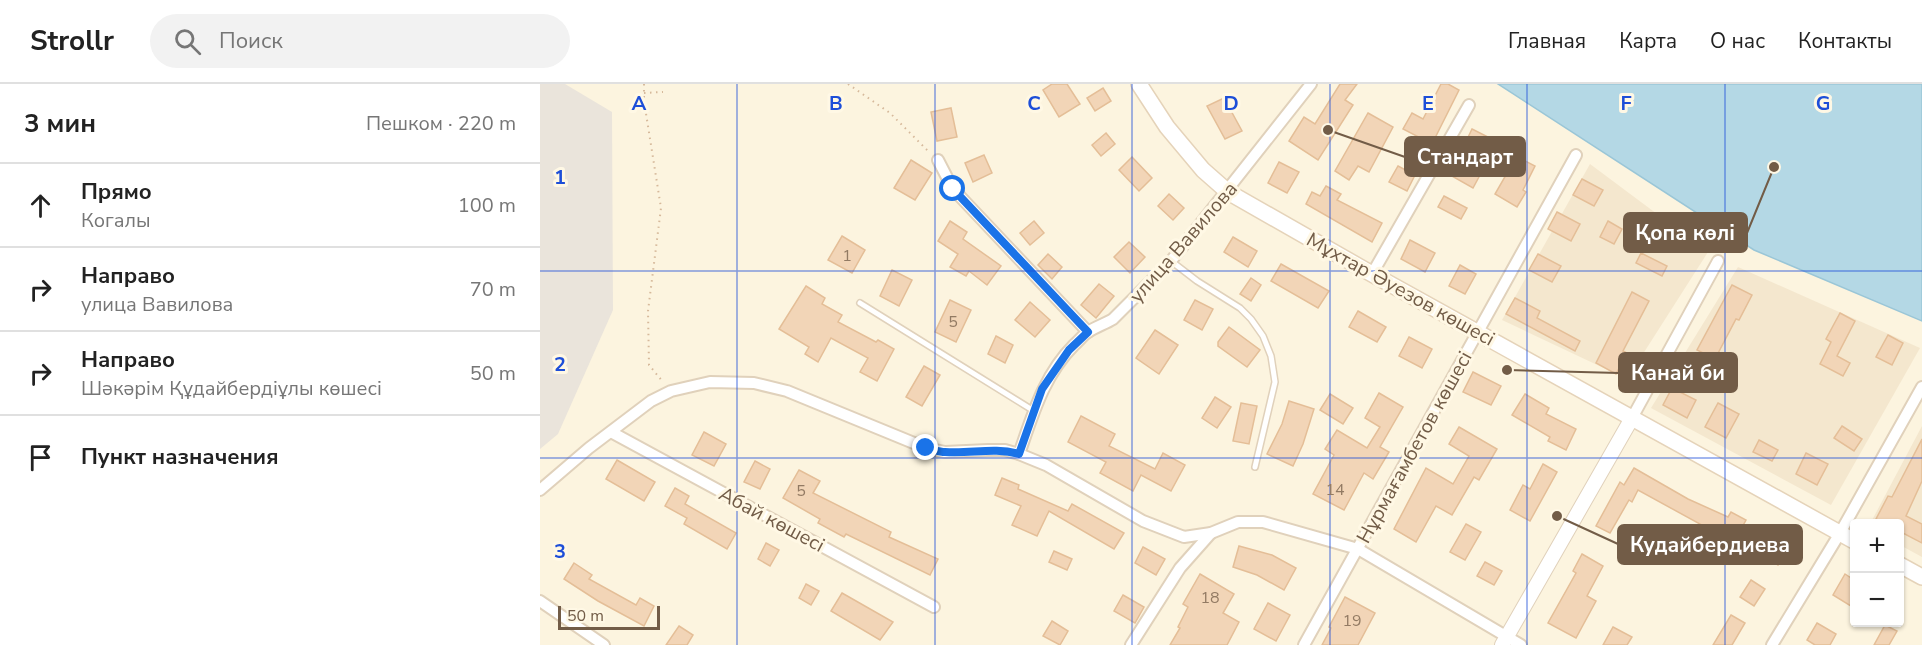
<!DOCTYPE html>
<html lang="ru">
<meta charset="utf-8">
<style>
body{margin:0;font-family:"Nunito Sans",sans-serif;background:#f2f2f2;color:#222}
.controls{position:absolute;right:18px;bottom:18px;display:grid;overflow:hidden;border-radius:6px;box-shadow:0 2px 4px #0004}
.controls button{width:54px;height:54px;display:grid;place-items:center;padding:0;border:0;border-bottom:2px solid #e0e0e0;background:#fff;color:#222;font:30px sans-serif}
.scale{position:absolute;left:18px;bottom:15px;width:102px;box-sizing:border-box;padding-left:6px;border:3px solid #725c47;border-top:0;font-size:16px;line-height:21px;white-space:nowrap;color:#725c47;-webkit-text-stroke:4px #fff8e5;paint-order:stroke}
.stop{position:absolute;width:18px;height:18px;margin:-14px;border:4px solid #1a73e8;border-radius:50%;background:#fff}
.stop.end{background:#1a73e8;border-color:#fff;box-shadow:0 2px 6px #0008}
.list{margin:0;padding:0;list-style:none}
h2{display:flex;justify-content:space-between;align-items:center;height:78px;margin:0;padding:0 24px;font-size:26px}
h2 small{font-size:20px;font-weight:400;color:#767676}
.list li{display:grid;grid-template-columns:39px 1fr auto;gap:18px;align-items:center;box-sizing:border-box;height:84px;padding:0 24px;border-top:2px solid #e0e0e0}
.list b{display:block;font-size:22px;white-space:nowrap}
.list p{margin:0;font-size:20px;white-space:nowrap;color:#767676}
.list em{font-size:20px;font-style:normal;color:#767676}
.icon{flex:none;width:33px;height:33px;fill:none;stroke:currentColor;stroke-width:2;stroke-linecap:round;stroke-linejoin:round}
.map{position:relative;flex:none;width:1382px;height:561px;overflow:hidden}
header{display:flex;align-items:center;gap:36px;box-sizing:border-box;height:84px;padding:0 30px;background:#fff;border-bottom:2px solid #e0e0e0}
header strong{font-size:28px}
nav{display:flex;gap:33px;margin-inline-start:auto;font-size:21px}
.search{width:420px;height:54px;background:#f2f2f2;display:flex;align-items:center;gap:15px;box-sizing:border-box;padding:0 21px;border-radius:33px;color:#767676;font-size:22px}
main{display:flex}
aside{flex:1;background:#fff}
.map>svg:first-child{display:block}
.residential{fill:#f4e7ce}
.industrial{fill:#eae4db}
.water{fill:#b4d8e5;stroke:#9ac6d7;stroke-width:1.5}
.building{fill:#f2d5b7;stroke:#e4be97;stroke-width:1.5}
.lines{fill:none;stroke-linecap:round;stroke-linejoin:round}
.service-casing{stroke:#e0d1bb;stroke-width:8}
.minor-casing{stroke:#e0d1bb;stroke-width:14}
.tertiary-casing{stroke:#e0d1bb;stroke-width:16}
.secondary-casing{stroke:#e5d3b9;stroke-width:18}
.path{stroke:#d6b99b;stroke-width:2;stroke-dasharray:1.5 4.5;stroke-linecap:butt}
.service{stroke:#fff;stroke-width:5}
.minor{stroke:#fff;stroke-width:10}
.tertiary{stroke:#fff;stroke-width:14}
.secondary{stroke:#fff;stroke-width:15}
.route{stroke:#1a73e8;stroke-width:8}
.grid{fill:none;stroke:#1d4ed8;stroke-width:1.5;stroke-opacity:0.55}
.labels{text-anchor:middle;stroke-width:6;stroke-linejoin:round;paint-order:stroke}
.number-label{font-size:16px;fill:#927a63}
.street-label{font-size:20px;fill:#725c47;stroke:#fff8e5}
.grid-label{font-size:20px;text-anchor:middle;font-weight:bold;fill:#1d4ed8;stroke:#fff8e5;stroke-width:6;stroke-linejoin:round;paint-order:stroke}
.leader{fill:none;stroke:#725c47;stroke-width:2}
.callout-dot{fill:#725c47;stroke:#fff8e5;stroke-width:2}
.callout{fill:#725c47;stroke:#725c47;stroke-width:2}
.callout-label{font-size:21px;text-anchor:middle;font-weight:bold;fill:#fff}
</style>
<header>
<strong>Strollr</strong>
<div class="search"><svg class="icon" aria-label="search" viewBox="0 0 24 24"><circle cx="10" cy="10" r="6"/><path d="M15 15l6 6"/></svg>Поиск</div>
<nav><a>Главная</a><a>Карта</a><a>О нас</a><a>Контакты</a></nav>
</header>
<main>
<aside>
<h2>3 мин<small>Пешком · 220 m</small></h2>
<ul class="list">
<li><svg class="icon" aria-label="ahead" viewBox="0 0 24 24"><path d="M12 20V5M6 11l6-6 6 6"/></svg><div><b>Прямо</b><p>Когалы</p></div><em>100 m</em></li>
<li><svg class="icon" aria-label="right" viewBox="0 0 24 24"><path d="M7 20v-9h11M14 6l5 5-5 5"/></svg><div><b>Направо</b><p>улица Вавилова</p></div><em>70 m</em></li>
<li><svg class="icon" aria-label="right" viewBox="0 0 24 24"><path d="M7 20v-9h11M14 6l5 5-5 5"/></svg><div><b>Направо</b><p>Шәкәрім Құдайбердіұлы көшесі</p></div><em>50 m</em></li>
<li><svg class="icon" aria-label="arrive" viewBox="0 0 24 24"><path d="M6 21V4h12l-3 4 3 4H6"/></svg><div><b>Пункт назначения</b></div></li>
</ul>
</aside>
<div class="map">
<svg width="1382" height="561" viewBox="0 0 1382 561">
<rect width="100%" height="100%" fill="#fcf4df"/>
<g class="residential">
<polygon points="1050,80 1168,168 1087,295 962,236"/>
<polygon points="1198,183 1380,264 1291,421 1111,324"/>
<polygon points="1382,342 1382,473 1360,461 1360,440 1330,440"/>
</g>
<polygon class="industrial" points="0,0 25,0 72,28 73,226 18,350 0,365"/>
<polygon class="water" points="958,0 1382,0 1382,237 1214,166"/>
<g class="building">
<polygon points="512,0 527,0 540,20 519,33 503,6"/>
<polygon points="800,0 817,0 805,16 813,21 778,76 749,57 764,33 775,40"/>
<polygon points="901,0 908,0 919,6 892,60 863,45 872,29 883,35"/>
<polygon points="563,4 571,17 555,27 547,14"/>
<polygon points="684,14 702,47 685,55 667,22"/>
<polygon points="411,24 417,53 397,57 391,28"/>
<polygon points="828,29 853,43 829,88 818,82 809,96 795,87"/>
<polygon points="932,45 956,57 954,61 995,82 983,106 986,108 977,123 955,110 966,91 946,80 933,104 910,91"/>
<polygon points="566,49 575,60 561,72 552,61"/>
<polygon points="444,71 452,89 433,98 425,79"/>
<polygon points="592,73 612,94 599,107 579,86"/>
<polygon points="371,76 392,89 375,116 354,104"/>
<polygon points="739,78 759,88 747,109 728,99"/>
<polygon points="858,82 875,91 867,107 849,98"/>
<polygon points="1042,95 1063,106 1054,122 1033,111"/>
<polygon points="786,102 801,110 797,116 842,139 832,158 766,120 772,108 780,112"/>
<polygon points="629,110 644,124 633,136 618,122"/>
<polygon points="904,112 927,124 921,135 898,123"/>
<polygon points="1017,128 1040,140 1031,157 1008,145"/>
<polygon points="410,137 427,148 423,155 461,182 447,201 429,187 426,192 410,183 418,170 398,157"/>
<polygon points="494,137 504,149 490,161 480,149"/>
<polygon points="1068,137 1082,145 1074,160 1060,153"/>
<polygon points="302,152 325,166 312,189 288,176"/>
<polygon points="693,153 717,167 708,183 684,168"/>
<polygon points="870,156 895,169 885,188 861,175"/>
<polygon points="589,158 605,173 590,189 574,173"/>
<polygon points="1101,169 1127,182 1122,192 1096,179"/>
<polygon points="508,170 522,183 512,195 498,181"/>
<polygon points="998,170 1021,182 1012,198 989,186"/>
<polygon points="741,180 789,207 778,224 731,197"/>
<polygon points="920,181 936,190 925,210 909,202"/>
<polygon points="352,186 372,196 359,222 340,212"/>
<polygon points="711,194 721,201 711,217 700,210"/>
<polygon points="559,200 574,212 556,234 541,221"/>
<polygon points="1192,201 1212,211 1199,236 1196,235 1175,275 1157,266"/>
<polygon points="266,202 285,214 282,220 302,231 298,238 336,258 338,256 354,265 337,297 320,288 328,274 291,254 278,278 265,270 269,263 239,245"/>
<polygon points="1092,208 1109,217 1083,267 1087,269 1076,290 1056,279"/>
<polygon points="975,214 1000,227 997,234 1040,257 1035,267 966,230"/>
<polygon points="410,216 431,226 416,258 395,248"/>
<polygon points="655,216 673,225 662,246 644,236"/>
<polygon points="490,218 510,236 495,253 475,236"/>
<polygon points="818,227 846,243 837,258 809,243"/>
<polygon points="1300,229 1315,237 1297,272 1310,279 1303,292 1280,280 1291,258 1286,255"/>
<polygon points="689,243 720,266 707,283 678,262 678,258"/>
<polygon points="615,246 638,261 619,290 596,274"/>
<polygon points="1348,251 1363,259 1352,281 1336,273"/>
<polygon points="456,252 473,261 465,279 448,270"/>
<polygon points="869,253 892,265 882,284 859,272"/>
<polygon points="384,282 400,291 382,322 366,313"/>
<polygon points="933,288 961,302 951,321 923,308"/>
<polygon points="1132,304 1156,316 1147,334 1123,321"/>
<polygon points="839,309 863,323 840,363 849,368 833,395 824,389 804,426 773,410 794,371 785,365 797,346 827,364 840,343 825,334"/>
<polygon points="790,310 813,324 803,340 780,326"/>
<polygon points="985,310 1009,324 1006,330 1036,345 1026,366 1008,357 1010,353 972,331"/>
<polygon points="675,313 691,323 677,344 662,334"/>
<polygon points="749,317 774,325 763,360 753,382 727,370 742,340"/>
<polygon points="701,319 717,322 709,360 693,357"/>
<polygon points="1178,319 1199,330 1186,354 1165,343"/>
<polygon points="541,332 575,350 569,362 615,385 623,369 645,381 631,407 601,391 593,407 560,389 566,378 528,358"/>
<polygon points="1302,342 1322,355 1314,367 1294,354"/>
<polygon points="919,343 957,365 939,396 934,393 912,431 896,422 876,458 854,445 886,384 913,400 929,372 909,360"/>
<polygon points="164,348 186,360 174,382 152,371"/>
<polygon points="1382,355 1382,397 1366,432 1382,440 1382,459 1359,447 1359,440 1346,440 1336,435 1348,412 1352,413"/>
<polygon points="1219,356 1238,366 1232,377 1213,368"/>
<polygon points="1266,369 1288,380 1277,401 1256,390"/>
<polygon points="77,376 115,398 104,417 66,395"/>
<polygon points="215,377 230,385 220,405 204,398"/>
<polygon points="1003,380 1017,388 990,437 970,426 983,401 990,405"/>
<polygon points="1094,384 1148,415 1188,433 1191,428 1206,436 1196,454 1180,445 1178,450 1098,406 1092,418 1089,416 1070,449 1056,442 1080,398 1084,401"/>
<polygon points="259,386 280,397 273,409 351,448 349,453 398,475 390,491 306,450 304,453 278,439 280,435 243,414"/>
<polygon points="462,394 479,401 478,405 528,427 532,420 584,449 574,465 509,427 497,452 472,441 481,422 455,411"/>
<polygon points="135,404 149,412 145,420 196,449 187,465 144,440 147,434 125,422"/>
<polygon points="926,440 941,448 925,476 910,468"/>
<polygon points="1233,449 1251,458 1238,481 1221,471"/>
<polygon points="226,459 239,466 230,482 218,475"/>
<polygon points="699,462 732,471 756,484 744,506 717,491 693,483"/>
<polygon points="603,463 625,475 616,491 595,479"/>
<polygon points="514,467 532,475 527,486 509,478"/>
<polygon points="1042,470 1063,482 1047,512 1056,517 1036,554 1008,539 1036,489 1033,487"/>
<polygon points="945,478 962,487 954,501 937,492"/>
<polygon points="34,479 52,491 49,495 96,521 100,514 114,522 104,542 58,517 24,495"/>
<polygon points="660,490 694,510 683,529 699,538 687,561 630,561 640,544 638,543 648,523 643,520"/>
<polygon points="1305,490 1314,496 1314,524 1293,511"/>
<polygon points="1211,496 1225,505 1214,522 1200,513"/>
<polygon points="266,500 279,507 271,521 259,514"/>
<polygon points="302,509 353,538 340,556 291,527"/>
<polygon points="583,511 604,523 595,539 574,527"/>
<polygon points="805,513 835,529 818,561 782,561 791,544 789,543"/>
<polygon points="728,519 750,531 736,557 714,545"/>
<polygon points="1191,531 1205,539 1192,561 1173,561"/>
<polygon points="512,537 528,547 520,561 503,552"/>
<polygon points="1277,539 1296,550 1290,561 1275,561 1267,556"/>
<polygon points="1345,541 1357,547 1349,561 1334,561"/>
<polygon points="139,542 153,551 147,561 126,561"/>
<polygon points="1073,543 1092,553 1087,561 1063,561"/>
</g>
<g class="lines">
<defs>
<g id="service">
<polyline points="631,177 657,197 700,224 711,235 723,252 731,272 735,298 715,383"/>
<polyline points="320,219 494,327"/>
</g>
<g id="minor">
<polyline points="398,76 413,105 548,248"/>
<polyline points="832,190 929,21"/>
<polyline points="1092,334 1178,177"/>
<polyline points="71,348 394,523"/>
<path d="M 479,370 C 493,330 504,291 534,261 C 539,257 543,251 548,248 C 555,243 565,240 573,235 L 631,177 L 771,0"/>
<polyline points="0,406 49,364 111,317 131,307 170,298 214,299 247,307 386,364 405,368 448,366 465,366 479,370 506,381 603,437 644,453 671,449 698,438 723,438 818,465 981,561"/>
<polyline points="0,517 64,561"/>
<polyline points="591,561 640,484 671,449"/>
<polyline points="764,561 1036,71"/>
<polyline points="1232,561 1300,449 1382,303"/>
</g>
<polyline id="tertiary" points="962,561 1092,334"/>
<g id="secondary">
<polyline points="599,0 627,43 663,86 688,108 832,190 1314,457"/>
<polyline points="1360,481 1382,493"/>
</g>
</defs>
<use href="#service" class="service-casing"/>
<use href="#minor" class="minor-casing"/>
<use href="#tertiary" class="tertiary-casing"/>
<use href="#secondary" class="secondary-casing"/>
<g class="path">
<polyline points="104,0 104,17 121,124 108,227 109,281 123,298"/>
<polyline points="308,0 350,29 389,68"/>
<polyline points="104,9 123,8"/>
</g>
<use href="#service" class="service"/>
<use href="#minor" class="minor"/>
<use href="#tertiary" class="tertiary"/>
<use href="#secondary" class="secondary"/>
</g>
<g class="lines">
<path class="route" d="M 386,364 C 392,365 399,368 405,368 C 431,370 454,363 479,370 L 502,305 L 529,266 L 548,248 L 413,105"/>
</g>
<path class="grid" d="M 197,0 L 197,561M 395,0 L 395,561M 592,0 L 592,561M 790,0 L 790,561M 987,0 L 987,561M 1185,0 L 1185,561M 0,187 L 1382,187M 0,374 L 1382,374"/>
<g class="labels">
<g class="number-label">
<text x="307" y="177">1</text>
<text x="413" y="243">5</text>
<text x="795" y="411">14</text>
<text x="261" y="412">5</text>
<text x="670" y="519">18</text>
<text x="812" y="542">19</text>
</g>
<g class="street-label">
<text transform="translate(643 158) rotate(-49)" y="7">улица Вавилова</text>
<text transform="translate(861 205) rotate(29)" y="7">Мұхтар Әуезов көшесі</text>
<text transform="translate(874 363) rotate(-61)" y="7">Нұрмағамбетов көшесі</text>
<text transform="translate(232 435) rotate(28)" y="7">Абай көшесі</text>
</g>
</g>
<g class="grid-label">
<text x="99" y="26">A</text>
<text x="296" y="26">B</text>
<text x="494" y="26">C</text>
<text x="691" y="26">D</text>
<text x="888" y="26">E</text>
<text x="1086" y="26">F</text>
<text x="1283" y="26">G</text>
<text x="20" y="100">1</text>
<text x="20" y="287">2</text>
<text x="20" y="474">3</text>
</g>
<path class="leader" d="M788 46L865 73M1234 83L1207 149M967 286L1079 289M1017 432L1078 460"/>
<g class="callout-dot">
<circle cx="788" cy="46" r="6"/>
<circle cx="1234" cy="83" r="6"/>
<circle cx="967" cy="286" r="6"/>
<circle cx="1017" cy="432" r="6"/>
</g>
<g class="callout">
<rect x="865" y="53" width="120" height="39" rx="6"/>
<rect x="1084" y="129" width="123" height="39" rx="6"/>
<rect x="1079" y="269" width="118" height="39" rx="6"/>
<rect x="1078" y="441" width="184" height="39" rx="6"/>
</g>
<g class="callout-label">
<text x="925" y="80">Стандарт</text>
<text x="1145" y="156">Қопа көлі</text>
<text x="1138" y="296">Канай би</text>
<text x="1170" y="468">Кудайбердиева</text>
</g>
</svg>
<div class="controls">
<button>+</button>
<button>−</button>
</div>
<div class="scale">50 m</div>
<div class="stop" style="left:413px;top:105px"></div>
<div class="stop end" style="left:386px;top:364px"></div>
</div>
</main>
